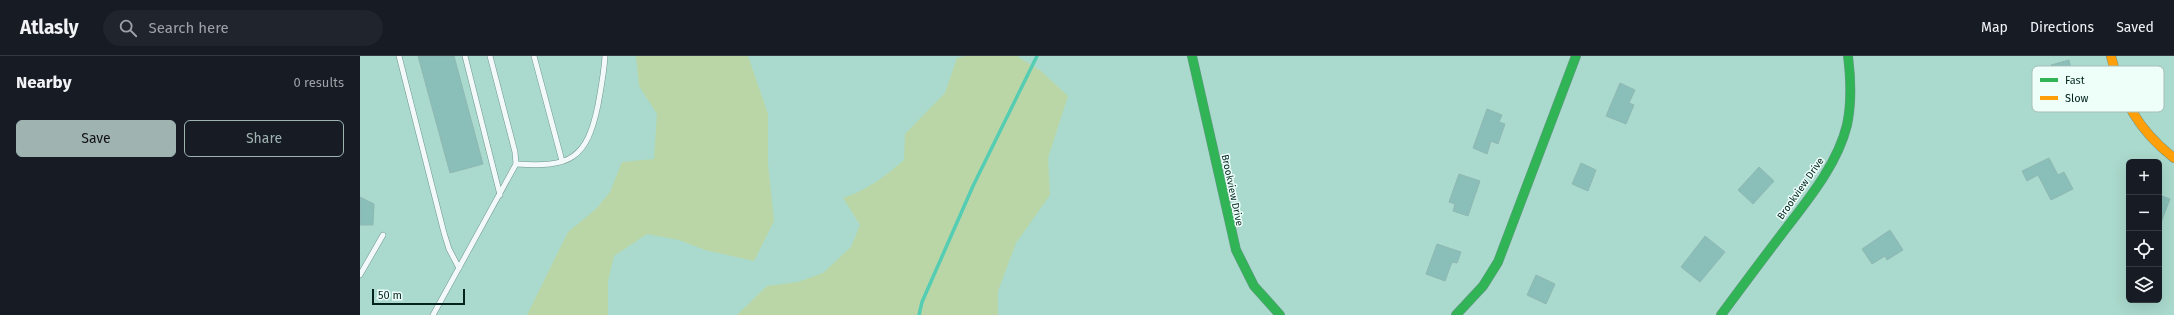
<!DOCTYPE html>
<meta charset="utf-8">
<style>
body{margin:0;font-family:"Fira Sans",sans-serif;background:#20242c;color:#f1f3f6}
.controls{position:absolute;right:12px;bottom:12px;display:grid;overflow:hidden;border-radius:6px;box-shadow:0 4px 16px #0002}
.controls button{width:36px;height:36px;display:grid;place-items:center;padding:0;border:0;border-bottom:1px solid #363941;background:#171b24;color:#f1f3f6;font:20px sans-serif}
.scale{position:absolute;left:12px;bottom:10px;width:93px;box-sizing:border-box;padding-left:4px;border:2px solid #00241c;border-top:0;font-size:11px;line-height:14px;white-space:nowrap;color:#00241c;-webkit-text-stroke:3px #eefffa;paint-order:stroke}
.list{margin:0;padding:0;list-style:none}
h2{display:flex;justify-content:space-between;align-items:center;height:52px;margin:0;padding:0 16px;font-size:17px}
h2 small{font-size:13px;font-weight:400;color:#9ea1a6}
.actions{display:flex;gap:8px;padding:12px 16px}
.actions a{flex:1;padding:9px 0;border:1px solid #9fb3b0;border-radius:6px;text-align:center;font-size:14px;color:#9fb3b0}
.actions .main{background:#9fb3b0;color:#111}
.icon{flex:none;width:22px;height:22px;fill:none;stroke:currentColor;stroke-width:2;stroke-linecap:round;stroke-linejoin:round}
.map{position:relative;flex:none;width:1814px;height:259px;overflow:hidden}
header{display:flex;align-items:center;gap:24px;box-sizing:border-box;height:56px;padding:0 20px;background:#171b24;border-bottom:1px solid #363941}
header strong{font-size:19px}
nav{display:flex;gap:22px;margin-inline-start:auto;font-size:14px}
.search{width:280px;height:36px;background:#20242c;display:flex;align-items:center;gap:10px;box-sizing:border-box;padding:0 14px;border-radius:22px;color:#9ea1a6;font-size:15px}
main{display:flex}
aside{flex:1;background:#171b24}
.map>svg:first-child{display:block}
.green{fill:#bad6a6}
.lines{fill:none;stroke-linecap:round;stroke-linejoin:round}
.stream{stroke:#55cdb3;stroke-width:3.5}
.building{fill:#89beb9;stroke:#90b8b3}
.lane-casing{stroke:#6f968d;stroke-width:6}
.fast-casing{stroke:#6f968d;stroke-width:10}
.slow-casing{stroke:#6f968d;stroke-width:10}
.lane{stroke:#f2f9f8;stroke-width:5}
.fast{stroke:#30b455;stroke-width:9}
.slow{stroke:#ff9f0a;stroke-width:9}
.labels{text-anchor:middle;stroke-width:3;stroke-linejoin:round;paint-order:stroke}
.street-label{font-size:10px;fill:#00241c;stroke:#eefffa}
.key{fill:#eefffa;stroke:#a7bdb7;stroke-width:1}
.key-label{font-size:11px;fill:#00241c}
</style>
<header>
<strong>Atlasly</strong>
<div class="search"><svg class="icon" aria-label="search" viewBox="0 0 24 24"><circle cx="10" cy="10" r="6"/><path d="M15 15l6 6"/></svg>Search here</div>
<nav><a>Map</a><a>Directions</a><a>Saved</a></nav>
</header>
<main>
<aside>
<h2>Nearby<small>0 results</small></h2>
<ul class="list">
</ul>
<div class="actions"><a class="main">Save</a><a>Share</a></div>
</aside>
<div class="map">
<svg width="1814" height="259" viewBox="0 0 1814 259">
<rect width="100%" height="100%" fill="#aadacd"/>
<g class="green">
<polygon points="276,0 388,0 408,58 408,108 414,165 394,205 345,194 319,184 287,178 254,200 248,225 248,259 167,259 208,176 236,153 250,136 262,106 294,103 297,58 279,30"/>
<path d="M 605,0 L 657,0 L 681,15 L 708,40 L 688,102 L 690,139 L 656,187 L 638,235 L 638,259 L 377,259 L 407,230 L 438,226 L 463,217 L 491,191 L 500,169 L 483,142 C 509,133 523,122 544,104 L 545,78 L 585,37 L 597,2 Z"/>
</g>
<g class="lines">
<polyline class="stream" points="559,259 562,246 613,130 677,0"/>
</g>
<g class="building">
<polygon points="58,0 94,0 123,108 90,117"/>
<polygon points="1709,4 1712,17 1721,15 1725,27 1698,34 1691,9"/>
<polygon points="1260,27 1275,34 1269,47 1274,49 1266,68 1246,60"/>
<polygon points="1127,53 1142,59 1139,66 1145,68 1138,88 1131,85 1127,98 1113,92"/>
<polygon points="1689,102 1698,119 1704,116 1713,133 1691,144 1678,119 1667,125 1662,115"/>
<polygon points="1221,107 1236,114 1228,135 1212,128"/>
<polygon points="1399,111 1414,125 1393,148 1378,134"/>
<polygon points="1099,118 1120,125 1108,160 1093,155 1095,148 1089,146"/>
<polygon points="1799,139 1810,143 1800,169 1799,168"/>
<polygon points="0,141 14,148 13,169 0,169"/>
<polygon points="1530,174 1543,194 1527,204 1525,200 1512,208 1502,193"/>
<polygon points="1345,180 1365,196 1340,226 1321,211"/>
<polygon points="1077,188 1101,196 1097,207 1092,206 1085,225 1066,218"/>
<polygon points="1176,219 1195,228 1186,248 1167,239"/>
</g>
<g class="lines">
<defs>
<g id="lane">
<polyline points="39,0 84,177 89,193 99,212"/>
<polyline points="105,0 140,139"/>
<polyline points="174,0 202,105"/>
<path d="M 156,108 C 210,112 227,103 238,49 C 241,32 244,17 245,0"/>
<polyline points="0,219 23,179"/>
<polyline points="73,259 156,108 155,96 130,0"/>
</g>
<g id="fast">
<polyline points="832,0 876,194 894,230 920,259"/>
<polyline points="1096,259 1123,230 1138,206 1216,0"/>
<path d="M 1361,259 C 1381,232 1401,205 1421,179 C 1446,146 1477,110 1487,69 C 1492,46 1491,24 1488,0"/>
</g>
<path id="slow" d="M 1751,0 C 1761,43 1779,75 1814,102"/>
</defs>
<use href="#lane" class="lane-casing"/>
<use href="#fast" class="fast-casing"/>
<use href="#slow" class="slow-casing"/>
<use href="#lane" class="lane"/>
<use href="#fast" class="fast"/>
<use href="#slow" class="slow"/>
</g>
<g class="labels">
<g class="street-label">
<text transform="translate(1440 132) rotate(-55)" y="4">Brookview Drive</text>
<text transform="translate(873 134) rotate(78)" y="4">Brookview Drive</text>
</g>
</g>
<rect x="1672" y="10" width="132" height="46" rx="6" class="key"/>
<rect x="1680" y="22" width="18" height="4" fill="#30b455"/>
<rect x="1680" y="40" width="18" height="4" fill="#ff9f0a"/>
<g class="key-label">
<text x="1705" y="28">Fast</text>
<text x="1705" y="46">Slow</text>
</g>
</svg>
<div class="controls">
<button>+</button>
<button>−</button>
<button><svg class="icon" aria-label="locate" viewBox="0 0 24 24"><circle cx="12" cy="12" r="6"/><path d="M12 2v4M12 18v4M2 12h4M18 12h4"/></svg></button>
<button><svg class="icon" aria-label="layers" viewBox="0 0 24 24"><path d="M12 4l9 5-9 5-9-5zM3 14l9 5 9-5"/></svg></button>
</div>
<div class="scale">50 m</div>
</div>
</main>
